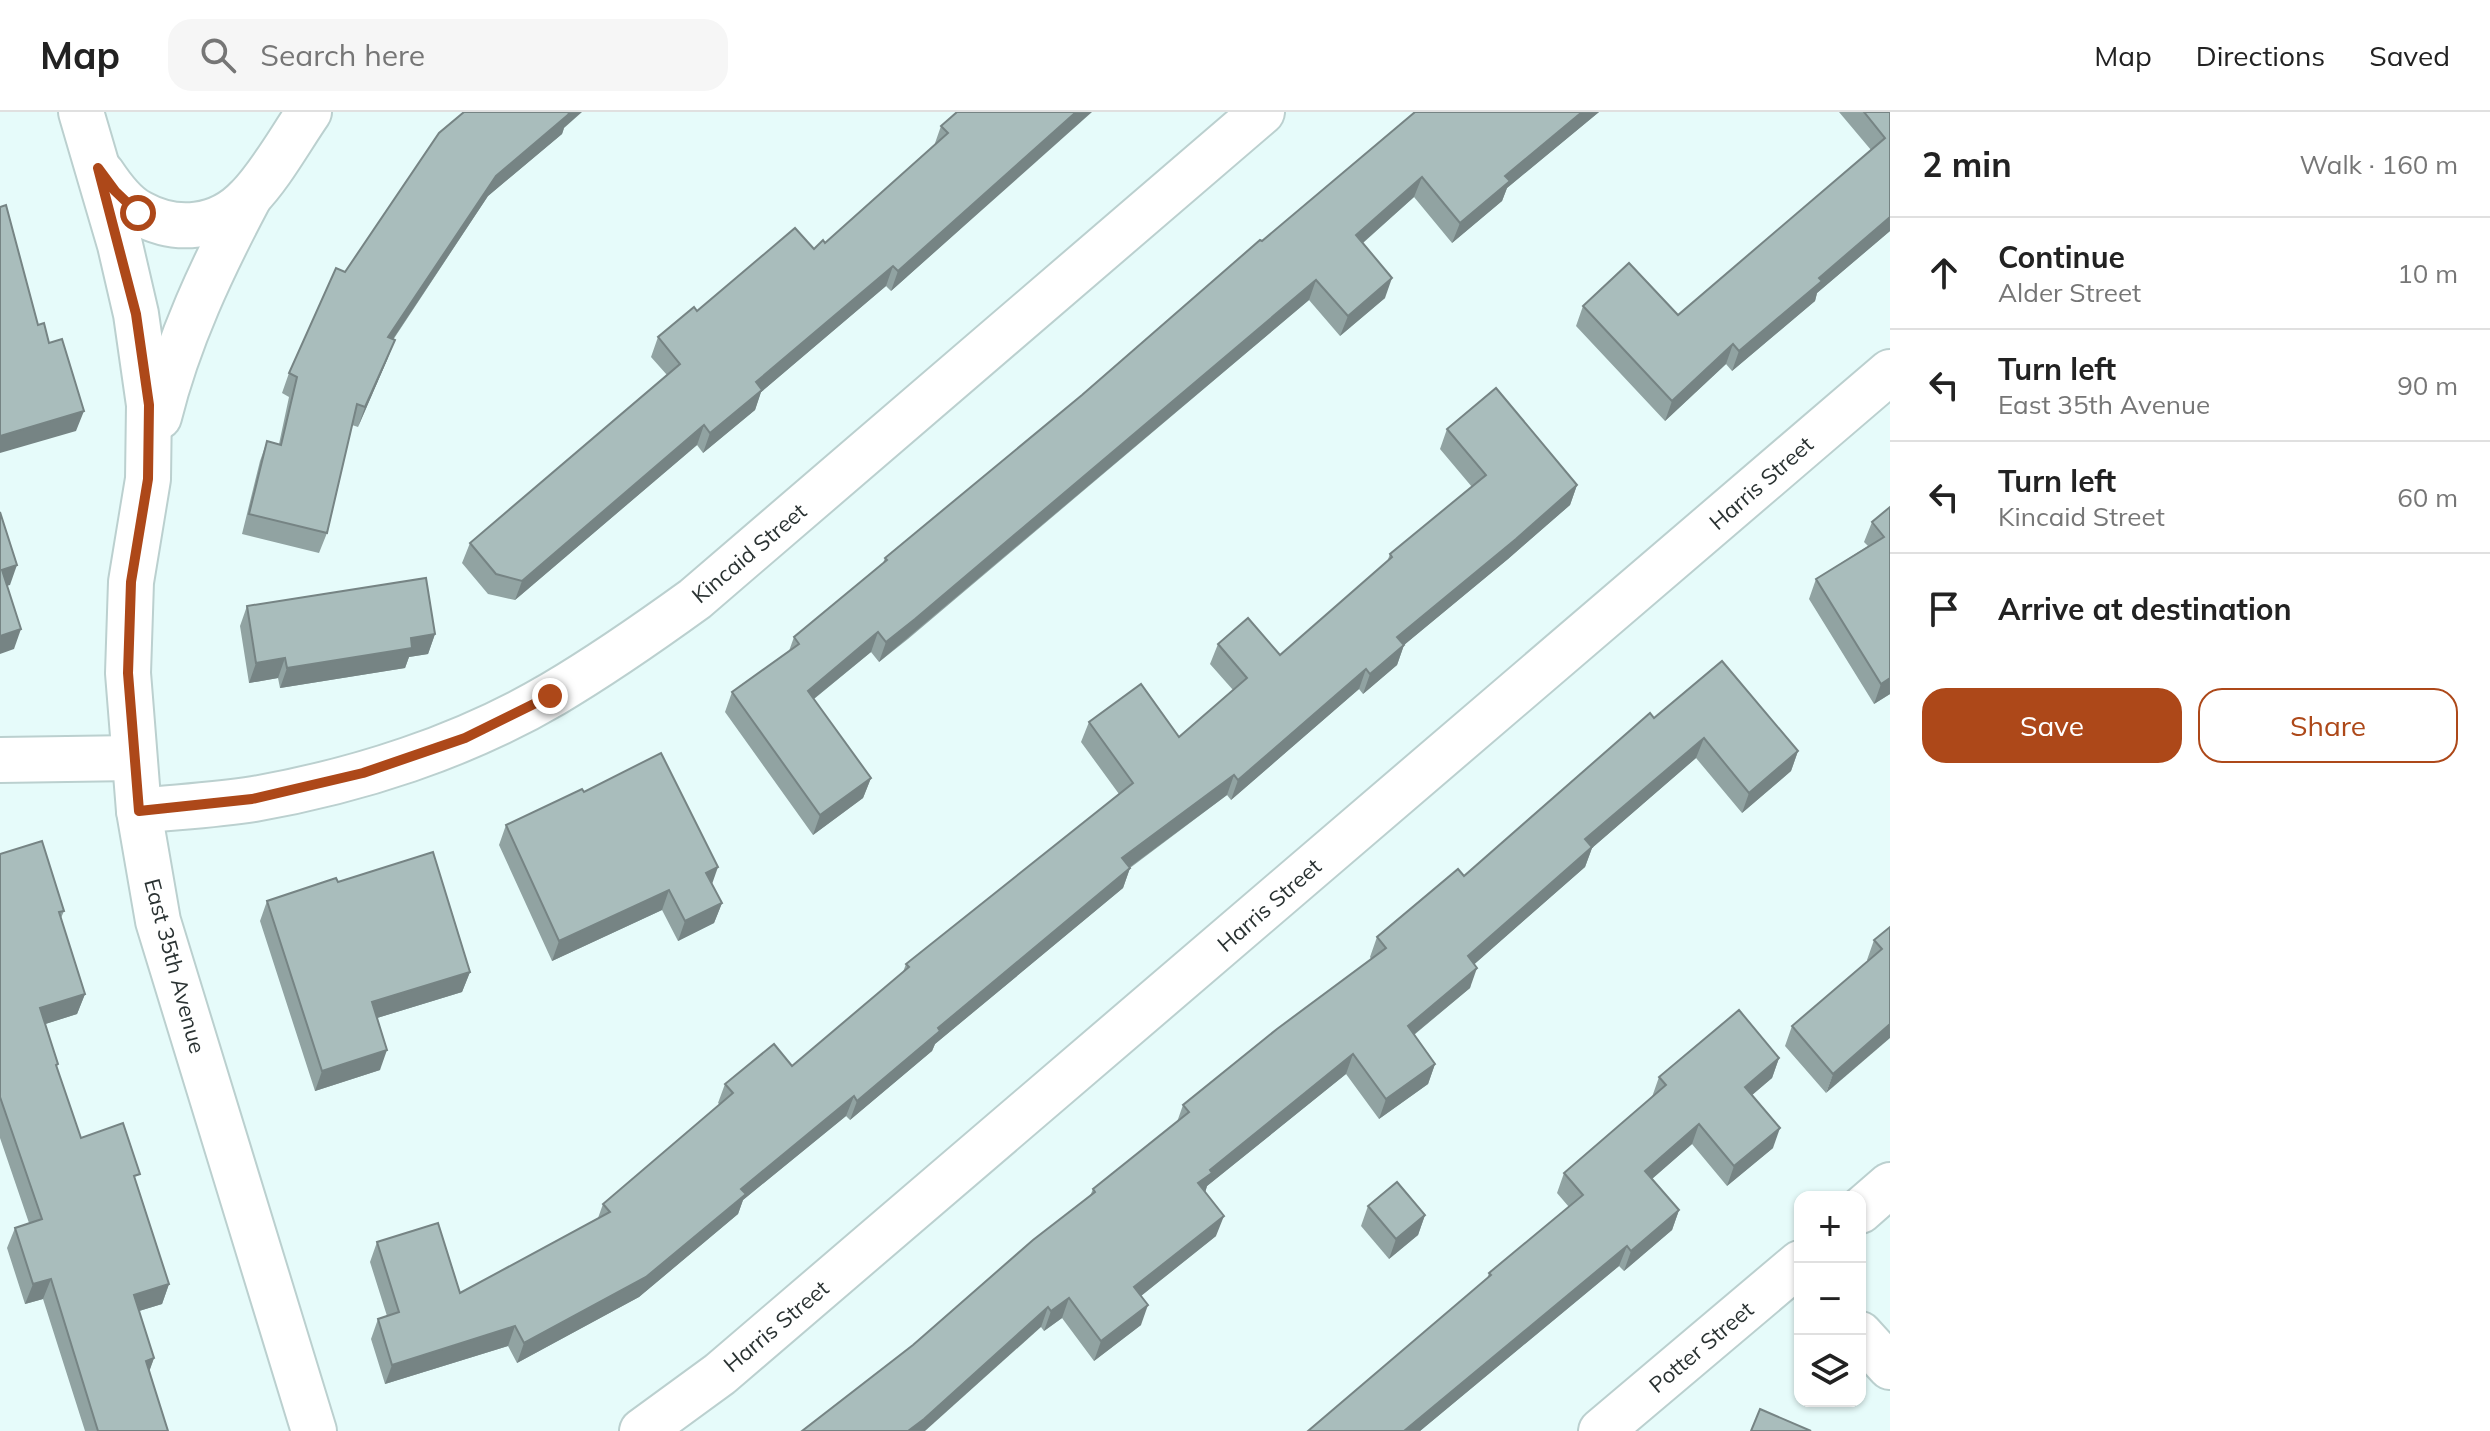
<!DOCTYPE html>
<meta charset="utf-8">
<style>
body{margin:0;font-family:Mulish,sans-serif;background:#f6f6f6;color:#222}
.controls{position:absolute;right:24px;bottom:24px;display:grid;overflow:hidden;border-radius:16px;box-shadow:0 2px 6px #0004}
.controls button{width:72px;height:72px;display:grid;place-items:center;padding:0;border:0;border-bottom:2px solid #e0e0e0;background:#fff;color:#222;font:40px sans-serif}
.stop{position:absolute;width:24px;height:24px;margin:-18px;border:6px solid #ad4819;border-radius:50%;background:#fff}
.stop.end{background:#ad4819;border-color:#fff;box-shadow:0 2px 8px #0008}
.list{margin:0;padding:0;list-style:none}
h2{display:flex;justify-content:space-between;align-items:center;height:104px;margin:0;padding:0 32px;font-size:34px}
h2 small{font-size:26px;font-weight:400;color:#767676}
.list li{display:grid;grid-template-columns:52px 1fr auto;gap:24px;align-items:center;box-sizing:border-box;height:112px;padding:0 32px;border-top:2px solid #e0e0e0}
.list b{display:block;font-size:30px;white-space:nowrap}
.list p{margin:0;font-size:26px;white-space:nowrap;color:#767676}
.list em{font-size:26px;font-style:normal;color:#767676}
.actions{display:flex;gap:16px;padding:24px 32px}
.actions a{flex:1;padding:18px 0;border:2px solid #ad4819;border-radius:24px;text-align:center;font-size:28px;color:#ad4819}
.actions .main{background:#ad4819;color:#fff}
.icon{flex:none;width:44px;height:44px;fill:none;stroke:currentColor;stroke-width:2;stroke-linecap:round;stroke-linejoin:round}
.map{position:relative;flex:none;width:1890px;height:1319px;overflow:hidden}
header{display:flex;align-items:center;gap:48px;box-sizing:border-box;height:112px;padding:0 40px;background:#fff;border-bottom:2px solid #e0e0e0}
header strong{font-size:38px}
nav{display:flex;gap:44px;margin-inline-start:auto;font-size:28px}
.search{width:560px;height:72px;background:#f6f6f6;display:flex;align-items:center;gap:20px;box-sizing:border-box;padding:0 28px;border-radius:24px;color:#767676;font-size:30px}
main{display:flex}
aside{flex:1;background:#fff}
.map>svg:first-child{display:block}
.lines{fill:none;stroke-linecap:round;stroke-linejoin:round}
.minor-casing{stroke:#bbd0cf;stroke-width:48}
.minor{stroke:#fff;stroke-width:44}
.wall{fill:#91a3a2}
.shaded-wall{fill:#768484}
.building{fill:#a9bdbc;stroke:#768484;stroke-width:2}
.route{stroke:#ad4819;stroke-width:10}
.labels{text-anchor:middle;stroke-width:8;stroke-linejoin:round;paint-order:stroke}
.street-label{font-size:22px;fill:#2a3232;stroke:#fff}
</style>
<header>
<strong>Map</strong>
<div class="search"><svg class="icon" aria-label="search" viewBox="0 0 24 24"><circle cx="10" cy="10" r="6"/><path d="M15 15l6 6"/></svg>Search here</div>
<nav><a>Map</a><a>Directions</a><a>Saved</a></nav>
</header>
<main>
<div class="map">
<svg width="1890" height="1319" viewBox="0 0 1890 1319">
<rect width="100%" height="100%" fill="#e6fbfa"/>
<g class="lines">
<defs>
<g id="minor">
<polyline points="81,0 120,133 136,202 149,293 148,367 131,470 128,561 139,699 158,809 314,1319"/>
<path d="M 102,61 C 112,76 124,93 140,101 C 176,121 219,117 248,86 C 270,64 291,26 309,0"/>
<path d="M 159,305 C 178,228 212,156 249,86"/>
<polyline points="0,648 134,646"/>
<path d="M 139,699 C 177,695 216,693 254,687 C 357,669 463,635 553,582 C 602,553 648,521 695,487 L 1262,0"/>
<polyline points="1860,1099 1890,1073"/>
<polyline points="1860,1222 1890,1255"/>
<polyline points="642,1319 720,1262 1890,260"/>
<polyline points="1601,1319 1800,1151"/>
</g>
</defs>
<use href="#minor" class="minor-casing"/>
<use href="#minor" class="minor"/>
</g>
<g class="wall">
<polygon points="1415,0 1599,0 1507,76 1502,89 1452,131 1414,85 1363,131 1385,186 1340,224 1309,188 908,527 879,550 871,540 814,587 871,666 863,686 813,723 725,600 732,580 789,539 794,525 883,451 885,446 1082,283"/>
<polygon points="1839,0 1890,0 1890,119 1817,181 1815,189 1732,259 1726,252 1665,309 1576,214 1583,194 1678,203 1871,38"/>
<polygon points="941,14 1066,22 891,179 886,174 761,280 755,298 703,341 697,333 515,488 488,482 462,451 470,431 667,263 651,245 658,225 697,199 825,131 934,34"/>
<polygon points="564,16 562,22 488,84 393,228 387,248 358,315 352,313 327,421 319,441 242,422 260,349 267,329 279,332 289,285 282,281 289,261 345,160"/>
<polygon points="1447,317 1577,373 1570,393 1508,447 1404,533 1397,553 1363,582 1359,577 1231,688 1227,683 1130,756 1123,776 935,932 932,939 850,1008 846,1004 743,1088 738,1102 639,1185 517,1251 508,1234 385,1272 371,1227 378,1207 387,1204 370,1150 377,1130 460,1181 598,1106 603,1092 720,993 718,991 725,972 792,954 903,860 906,852 1119,682 1081,630 1089,610 1179,625 1233,578 1210,552 1218,532 1280,543 1387,450 1390,442 1472,375 1440,337"/>
<polygon points="1890,395 1890,582 1874,592 1809,487 1816,467 1868,434 1864,430 1872,410"/>
<polygon points="247,494 435,522 428,542 409,545 405,556 280,576 278,566 249,571 240,514"/>
<polygon points="1654,606 1798,639 1791,659 1742,701 1696,646 1592,736 1585,755 1474,852 1470,876 1414,923 1435,952 1428,972 1379,1007 1346,962 1207,1074 1205,1080 1216,1124 1141,1184 1141,1213 1094,1249 1062,1206 1044,1219 1041,1215 913,1233 1090,1084 1093,1077 1177,1010 1183,993 1371,847 1370,845 1377,825 1464,764"/>
<polygon points="584,680 712,772 722,791 714,811 678,829 662,798 552,849 499,733 506,713"/>
<polygon points="0,742 64,799 61,806 85,882 77,902 45,912 58,952 56,955 81,1026 137,1072 169,1172 162,1192 139,1199 154,1246 149,1259 168,1319 85,1319 43,1187 25,1192 7,1136 15,1116 29,1111 0,1026"/>
<polygon points="338,770 470,860 462,880 377,906 380,958 315,979 260,809 267,789"/>
<polygon points="1890,815 1826,981 1785,934 1792,914 1868,849 1867,848 1874,828"/>
<polygon points="1779,946 1772,966 1752,983 1773,1036 1727,1074 1692,1032 1652,1067 1679,1098 1672,1118 1624,1159 1619,1154 1420,1319 1308,1319 1487,1167 1489,1161 1569,1095 1557,1081 1564,1061 1652,985 1659,965"/>
<polygon points="1368,1094 1425,1103 1418,1123 1389,1147 1361,1114"/>
</g>
<g class="shaded-wall">
<polygon points="567,0 582,0 564,16 562,22 488,84 381,245 388,225 496,64"/>
<polygon points="1076,0 1092,0 891,179 898,159"/>
<polygon points="1582,0 1599,0 1507,76 1502,89 1452,131 1460,111 1505,64"/>
<polygon points="1422,65 1414,85 1349,143 1356,123"/>
<polygon points="1890,105 1890,119 1817,181 1815,189 1732,259 1739,239 1819,166"/>
<polygon points="893,154 886,174 761,280 755,298 703,341 710,321 756,270"/>
<polygon points="1392,166 1385,186 1340,224 1348,204"/>
<polygon points="1316,168 1309,188 879,550 886,530"/>
<polygon points="395,228 387,248 358,315 365,295"/>
<polygon points="1733,232 1726,252 1665,309 1672,289"/>
<polygon points="84,299 76,319 0,341 0,324"/>
<polygon points="704,313 697,333 515,488 522,469"/>
<polygon points="1577,373 1570,393 1508,447 1404,533 1397,553 1363,582 1370,562 1397,525"/>
<polygon points="17,453 10,473 0,476 2,458"/>
<polygon points="21,517 14,537 0,542 0,524"/>
<polygon points="878,520 871,540 800,598 808,579"/>
<polygon points="435,522 428,542 409,545 405,556 280,576 287,556 411,526"/>
<polygon points="285,546 278,566 249,571 256,551"/>
<polygon points="1366,557 1359,577 1231,688 1238,668"/>
<polygon points="1890,566 1890,582 1874,592 1881,572"/>
<polygon points="1704,626 1696,646 1592,736 1585,755 1461,864 1468,844 1585,727"/>
<polygon points="1798,639 1791,659 1742,701 1749,681"/>
<polygon points="1234,663 1227,683 1115,766 1122,746"/>
<polygon points="871,666 863,686 813,723 820,703"/>
<polygon points="718,755 711,775 706,761"/>
<polygon points="1130,756 1123,776 935,932 932,939 850,1008 857,989 938,916"/>
<polygon points="669,778 662,798 552,849 559,829"/>
<polygon points="722,791 714,811 678,829 685,809"/>
<polygon points="1477,856 1470,876 1400,934 1408,914"/>
<polygon points="470,860 462,880 364,910 372,890"/>
<polygon points="85,882 77,902 33,916 40,896"/>
<polygon points="1890,912 1890,926 1826,981 1833,962"/>
<polygon points="387,938 380,958 315,979 322,959"/>
<polygon points="1353,942 1346,962 1207,1074 1205,1081 1198,1071 1210,1058"/>
<polygon points="1779,946 1772,966 1738,995 1745,975"/>
<polygon points="1435,952 1428,972 1379,1007 1386,987"/>
<polygon points="854,984 846,1004 743,1088 738,1102 639,1185 517,1251 524,1231 741,1077"/>
<polygon points="1699,1012 1692,1032 1638,1079 1645,1059"/>
<polygon points="1780,1016 1773,1036 1727,1074 1734,1054"/>
<polygon points="1679,1098 1672,1118 1624,1159 1631,1139"/>
<polygon points="1425,1103 1418,1123 1389,1147 1396,1127"/>
<polygon points="1224,1104 1216,1124 1127,1195 1134,1175"/>
<polygon points="1627,1134 1619,1154 1420,1319 1404,1319"/>
<polygon points="51,1167 43,1187 25,1192 33,1172"/>
<polygon points="169,1172 162,1192 126,1203 134,1183"/>
<polygon points="1069,1186 1062,1206 1044,1219 1051,1199"/>
<polygon points="1148,1193 1141,1213 1094,1249 1101,1229"/>
<polygon points="1048,1195 1041,1215 925,1319 908,1319"/>
<polygon points="515,1214 508,1234 385,1272 392,1253"/>
<polygon points="154,1246 147,1266 146,1249"/>
</g>
<g class="building">
<polygon points="464,0 568,0 569,2 496,64 388,225 395,228 365,295 357,292 327,421 249,402 267,329 281,333 297,265 289,261 336,156 345,160 439,21"/>
<polygon points="957,0 1076,0 898,159 893,154 756,270 762,278 710,321 704,313 522,469 496,462 470,431 680,252 658,225 694,195 697,199 795,116 814,137 823,128 825,131 948,21 941,14"/>
<polygon points="1415,0 1582,0 1505,64 1510,69 1460,111 1422,65 1356,123 1392,166 1348,204 1316,168 915,507 886,530 878,520 808,579 871,666 820,703 732,580 799,532 794,525 887,448 885,446 1082,283 1260,128 1262,129"/>
<polygon points="1864,0 1890,0 1890,105 1819,166 1822,169 1739,239 1733,232 1672,289 1583,194 1629,151 1678,203 1885,26"/>
<polygon points="6,93 38,213 44,211 49,231 62,227 84,299 0,324 0,95"/>
<polygon points="1496,276 1577,373 1516,427 1397,525 1404,533 1370,562 1366,557 1238,668 1234,663 1122,746 1130,756 938,916 940,919 857,989 854,984 741,1077 746,1082 646,1165 524,1231 515,1214 392,1253 378,1207 399,1200 377,1130 438,1111 460,1181 610,1100 603,1092 733,981 725,972 774,932 792,954 909,855 906,852 1133,671 1089,610 1141,572 1179,625 1247,566 1218,532 1248,506 1280,543 1392,445 1390,442 1486,363 1447,317"/>
<polygon points="1890,395 1890,566 1881,572 1816,467 1884,425 1872,410"/>
<polygon points="0,400 17,453 2,458 21,517 0,524"/>
<polygon points="426,466 435,522 411,526 412,536 287,556 285,546 256,551 247,494"/>
<polygon points="1722,549 1798,639 1749,681 1704,626 1585,727 1592,735 1468,844 1477,856 1408,914 1435,952 1386,987 1353,942 1210,1058 1212,1061 1198,1071 1224,1104 1134,1175 1148,1193 1101,1229 1069,1186 1051,1199 1048,1195 924,1307 908,1319 802,1319 913,1233 1033,1128 1095,1080 1093,1077 1189,1000 1183,993 1277,917 1386,836 1377,825 1458,757 1464,764 1650,601 1654,606"/>
<polygon points="661,641 718,755 706,761 722,791 685,809 669,778 559,829 506,713 582,677 584,680"/>
<polygon points="42,729 64,799 59,800 85,882 40,896 58,952 56,953 81,1026 123,1011 140,1062 134,1064 169,1172 134,1183 154,1246 146,1249 168,1319 98,1319 51,1167 33,1172 15,1116 42,1107 0,985 0,742"/>
<polygon points="433,740 470,860 372,890 387,938 322,959 267,789 336,766 338,770"/>
<polygon points="1890,815 1890,912 1833,962 1792,914 1882,837 1874,828"/>
<polygon points="1739,898 1779,946 1745,975 1780,1016 1734,1054 1699,1012 1645,1059 1679,1098 1631,1139 1627,1134 1404,1319 1308,1319 1491,1163 1489,1161 1583,1083 1564,1061 1666,973 1659,965"/>
<polygon points="1397,1070 1425,1103 1396,1127 1368,1094"/>
<polygon points="1760,1297 1811,1319 1751,1319"/>
</g>
<g class="lines">
<polyline class="route" points="138,101 115,79 98,56 136,202 149,293 148,367 131,470 128,561 139,699 252,687 363,661 465,626 550,584"/>
</g>
<g class="labels">
<g class="street-label">
<text transform="translate(1761 371) rotate(-41)" y="8">Harris Street</text>
<text transform="translate(749 441) rotate(-40)" y="8">Kincaid Street</text>
<text transform="translate(1269 793) rotate(-41)" y="8">Harris Street</text>
<text transform="translate(175 854) rotate(75)" y="8">East 35th Avenue</text>
<text transform="translate(776 1214) rotate(-40)" y="8">Harris Street</text>
<text transform="translate(1701 1235) rotate(-40)" y="8">Potter Street</text>
</g>
</g>
</svg>
<div class="controls">
<button>+</button>
<button>−</button>
<button><svg class="icon" aria-label="layers" viewBox="0 0 24 24"><path d="M12 4l9 5-9 5-9-5zM3 14l9 5 9-5"/></svg></button>
</div>
<div class="stop" style="left:138px;top:101px"></div>
<div class="stop end" style="left:550px;top:584px"></div>
</div>
<aside>
<h2>2 min<small>Walk · 160 m</small></h2>
<ul class="list">
<li><svg class="icon" aria-label="ahead" viewBox="0 0 24 24"><path d="M12 20V5M6 11l6-6 6 6"/></svg><div><b>Continue</b><p>Alder Street</p></div><em>10 m</em></li>
<li><svg class="icon" aria-label="left" viewBox="0 0 24 24"><path d="M17 20v-9H6M10 6l-5 5 5 5"/></svg><div><b>Turn left</b><p>East 35th Avenue</p></div><em>90 m</em></li>
<li><svg class="icon" aria-label="left" viewBox="0 0 24 24"><path d="M17 20v-9H6M10 6l-5 5 5 5"/></svg><div><b>Turn left</b><p>Kincaid Street</p></div><em>60 m</em></li>
<li><svg class="icon" aria-label="arrive" viewBox="0 0 24 24"><path d="M6 21V4h12l-3 4 3 4H6"/></svg><div><b>Arrive at destination</b></div></li>
</ul>
<div class="actions"><a class="main">Save</a><a>Share</a></div>
</aside>
</main>
